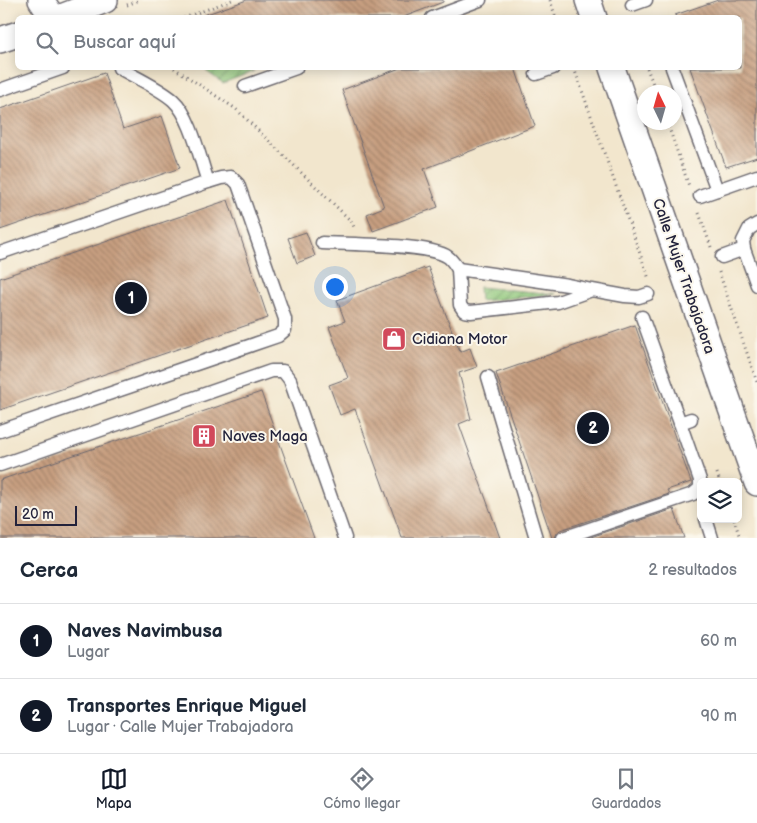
<!DOCTYPE html>
<html lang="es">
<meta charset="utf-8">
<style>
body{margin:0;font-family:"Balsamiq Sans",sans-serif;background:#f2f2f3;color:#1f2937}
.controls{position:absolute;right:15px;bottom:15px;display:grid;overflow:hidden;border-radius:8px;box-shadow:0 2px 12px #0003}
.controls button{width:45px;height:45px;display:grid;place-items:center;padding:0;border:0;border-bottom:1px solid #e0e1e3;background:#fff;color:#1f2937;font:25px sans-serif}
.compass{position:absolute;left:637px;top:85px;width:45px;height:45px;border-radius:50%;background:#fff;box-shadow:0 2px 12px #0003;rotate:355deg}
.scale{position:absolute;left:15px;bottom:12px;width:62px;box-sizing:border-box;padding-left:5px;border:2px solid #22223b;border-top:0;font-size:14px;line-height:18px;white-space:nowrap;color:#22223b;-webkit-text-stroke:4px #fbf7ec;paint-order:stroke}
.you{position:absolute;left:334px;top:286px;width:18px;height:18px;margin:-12px;border:4px solid #fff;border-radius:50%;background:#1a73e8;box-shadow:0 0 0 8px #1a73e833}
.badge{display:grid;place-items:center;width:32px;height:32px;border-radius:50%;background:#111827;color:#fff;font-size:16px;font-weight:700}
.pin{position:absolute;translate:-50% -50%;border:2px solid #fff;box-shadow:0 1px 5px #0006}
.list{margin:0;padding:0;list-style:none}
h2{display:flex;justify-content:space-between;align-items:center;height:65px;margin:0;padding:0 20px;font-size:21px}
h2 small{font-size:16px;font-weight:400;color:#747a83}
.list li{display:grid;grid-template-columns:32px 1fr auto;gap:15px;align-items:center;box-sizing:border-box;height:75px;padding:0 20px;border-top:1px solid #e0e1e3}
.list b{display:block;font-size:19px;white-space:nowrap}
.list p{margin:0;font-size:16px;white-space:nowrap;color:#747a83}
.list em{font-size:16px;font-style:normal;color:#747a83}
.icon{flex:none;width:28px;height:28px;fill:none;stroke:currentColor;stroke-width:2;stroke-linecap:round;stroke-linejoin:round}
.map{position:relative;flex:none;width:757px;height:538px;overflow:hidden}
.search{position:absolute;background:#fff;box-shadow:0 2px 12px #0003;left:15px;right:15px;top:15px;height:55px;display:flex;align-items:center;gap:12px;box-sizing:border-box;padding:0 18px;border-radius:8px;color:#747a83;font-size:19px}
.sheet{height:215px;background:#fff}
nav{display:flex;justify-content:space-around;align-items:center;box-sizing:border-box;height:70px;border-top:1px solid #e0e1e3;background:#fff;font-size:14px;color:#747a83}
nav a{display:grid;justify-items:center;gap:2px}
nav .on{color:#111827}
.map>svg:first-child{display:block}
.garden{fill:url(#garden-furrows);stroke:#59755c}
.building{fill:url(#building-back-hatch)}
.lines{fill:none;stroke-linecap:round;stroke-linejoin:round}
.service-casing{stroke:#6b676e;stroke-width:15}
.minor-casing{stroke:#6b676e;stroke-width:28}
.path{stroke:#6b676e;stroke-width:3;stroke-dasharray:1 4;stroke-linecap:butt}
.service{stroke:#fff;stroke-width:12}
.minor{stroke:#fff;stroke-width:25}
.labels{text-anchor:middle;stroke-width:4;stroke-linejoin:round;paint-order:stroke}
.street-label{font-size:15px;fill:#22223b;stroke:#fbf7ec}
.poi-label{font-size:15px;fill:#22223b;stroke:#fbf7ec;text-anchor:start}
</style>
<div class="map">
<svg width="757" height="538" viewBox="0 0 757 538">
<defs>
<pattern id="garden-furrows" width="10" height="10" patternUnits="userSpaceOnUse" patternTransform="scale(1.25)"><rect width="10" height="10" fill="#90c87c"/><path d="M-1 1l2-2M0 10L10 0M9 11l2-2" fill="none" stroke="#75a267"/></pattern>
<pattern id="building-back-hatch" width="6" height="6" patternUnits="userSpaceOnUse" patternTransform="scale(1.25)"><rect width="6" height="6" fill="#c79f80"/><path d="M-1 5l2 2M0 0l6 6M5-1l2 2" fill="none" stroke="#a1816a"/></pattern>
</defs>
<rect width="100%" height="100%" fill="#fbf7ec"/>
<filter id="ink" filterUnits="userSpaceOnUse"><feTurbulence type="fractalNoise" baseFrequency=".02" numOctaves="2"/><feDisplacementMap in="SourceGraphic" scale="10" xChannelSelector="R" yChannelSelector="G"/><feConvolveMatrix kernelMatrix="1 2 1 2 8 2 1 2 1" color-interpolation-filters="sRGB"/></filter>
<filter id="wash" filterUnits="userSpaceOnUse"><feTurbulence type="fractalNoise" baseFrequency=".0096" numOctaves="4" result="noise"/><feDisplacementMap in="SourceGraphic" scale="20" xChannelSelector="R" yChannelSelector="G"/><feGaussianBlur stdDeviation="1.12" result="paint"/><feColorMatrix in="noise" values="0 0 0 0 0 0 0 0 0 0 0 0 0 0 0 0 0 1.4 0 .05"/><feComposite in="paint" operator="in"/></filter>
<g filter="url(#wash)">
<rect width="100%" height="100%" fill="#f2e6cd"/>
<g class="garden">
<polygon points="209,68 245,68 254,71 223,83 206,71"/>
<polygon points="479,287 556,294 480,301"/>
</g>
<g id="blocks">
<g class="building">
<polygon points="247,0 443,0 443,2 401,18 205,18 204,15"/>
<polygon points="718,0 757,0 757,157 726,167 690,68 740,68 740,18 676,18 675,15"/>
<polygon points="400,68 515,68 535,126 424,169 438,207 373,231 367,214 384,207 342,90"/>
<polygon points="104,73 123,129 162,116 180,168 0,230 0,109"/>
<polygon points="228,200 268,318 0,410 0,278"/>
<polygon points="306,232 315,256 297,263 288,238"/>
<polygon points="428,267 460,352 470,348 477,367 459,373 471,419 459,424 500,538 402,538 355,409 340,415 329,385 348,378 329,327 345,321 337,300"/>
<polygon points="635,325 691,482 667,490 669,494 560,530 557,533 555,538 552,538 496,373"/>
<polygon points="261,392 314,538 0,538 0,480"/>
<polygon points="674,509 684,538 588,538"/>
</g>
</g>
</g>
<g filter="url(#ink)">
<use href="#blocks" fill-opacity="0" stroke="#6b676e" stroke-width="1"/>
<g class="lines">
<defs>
<g id="service">
<polyline points="632,5 646,0"/>
<polyline points="432,18 480,0"/>
<path d="M 119,68 C 135,77 159,88 173,100 C 191,116 200,159 208,182"/>
<polyline points="672,68 717,190"/>
<polyline points="536,74 553,68"/>
<polyline points="245,86 296,68"/>
<polyline points="0,90 63,68"/>
<polyline points="700,196 757,176"/>
<path d="M 322,243 C 348,244 430,244 448,257 C 452,260 455,265 458,269"/>
<polyline points="744,249 743,241 749,229 757,224"/>
<polyline points="0,253 208,182 221,178 231,177 238,184 285,319 285,330 278,336 0,431"/>
<polyline points="722,257 744,249 757,285"/>
<polyline points="592,290 568,285 458,269 460,305 464,311 471,312 558,302 592,290 625,296 639,297 648,294"/>
<polyline points="642,317 680,423 691,419"/>
<polyline points="488,377 536,538"/>
<polyline points="0,465 271,371 283,371 290,380 345,538"/>
<polyline points="706,519 712,538"/>
<polyline points="563,538 693,494 700,488 700,480 680,423"/>
</g>
<g id="minor">
<polyline points="41,0 53,18"/>
<polyline points="588,0 594,18"/>
<polyline points="59,18 105,0"/>
<polyline points="0,40 18,34"/>
<polyline points="612,68 757,483"/>
</g>
</defs>
<use href="#service" class="service-casing"/>
<use href="#minor" class="minor-casing"/>
<g class="path">
<polyline points="550,0 556,18"/>
<polyline points="127,5 140,0"/>
<polyline points="184,18 232,0"/>
<polyline points="174,68 236,109 352,222 354,227"/>
<polyline points="574,68 649,279"/>
<polyline points="647,68 656,92"/>
<polyline points="667,122 689,186"/>
<polyline points="699,213 711,247"/>
<polyline points="719,272 757,382"/>
<polyline points="717,473 720,482"/>
<polyline points="734,519 740,538"/>
</g>
<use href="#service" class="service"/>
<use href="#minor" class="minor"/>
</g>
</g>
<defs>
<symbol id="shop-square" viewBox="-11 -11 22 22"><rect x="-9" y="-9" width="18" height="18" rx="4" fill="#d1495b" stroke="#fbf7ec"/><path d="M-5-2.5h2.3a2.7 3.5 0 0 1 5.4 0H5L5.5 6h-11ZM-1.5-2.5h3a1.5 2.3 0 0 0-3 0Z" fill="#fff"/></symbol>
<symbol id="building-square" viewBox="-11 -11 22 22"><rect x="-9" y="-9" width="18" height="18" rx="4" fill="#d1495b" stroke="#fbf7ec"/><path d="M-4-6H4V6H1V3H-1V6H-4ZM-2.5-4.3h1.7v1.8h-1.7ZM.8-4.3h1.7v1.8H.8ZM-2.5-1h1.7V.8h-1.7ZM.8-1h1.7V.8H.8Z" fill="#fff"/></symbol>
</defs>
<g fill-rule="evenodd">
<use href="#shop-square" x="380" y="325" width="28" height="28"/>
<use href="#building-square" x="190" y="422" width="28" height="28"/>
</g>
<g class="labels">
<g class="street-label">
<text transform="translate(684 276) rotate(71)" y="5">Calle Mujer Trabajadora</text>
</g>
<g class="poi-label">
<text x="412" y="344">Cidiana Motor</text>
<text x="222" y="441">Naves Maga</text>
</g>
</g>
</svg>
<div class="controls">
<button><svg class="icon" aria-label="layers" viewBox="0 0 24 24"><path d="M12 4l9 5-9 5-9-5zM3 14l9 5 9-5"/></svg></button>
</div>
<svg class="compass" viewBox="-18 -18 36 36"><path d="M0-13l5 13h-10z" fill="#e53935"/><path d="M0 13l5-13h-10z" fill="#747a83"/></svg>
<div class="scale">20 m</div>
<div class="you"></div>
<div class="pin badge" style="left:131px;top:298px">1</div>
<div class="pin badge" style="left:593px;top:428px">2</div>
<div class="search"><svg class="icon" aria-label="search" viewBox="0 0 24 24"><circle cx="10" cy="10" r="6"/><path d="M15 15l6 6"/></svg>Buscar aquí</div>
</div>
<section class="sheet">
<h2>Cerca<small>2 resultados</small></h2>
<ul class="list">
<li><span class="badge">1</span><div><b>Naves Navimbusa</b><p>Lugar</p></div><em>60 m</em></li>
<li><span class="badge">2</span><div><b>Transportes Enrique Miguel</b><p>Lugar · Calle Mujer Trabajadora</p></div><em>90 m</em></li>
</ul>
</section>
<nav>
<a class="on"><svg class="icon" aria-label="map" viewBox="0 0 24 24"><path d="M3 6l6-2 6 2 6-2v14l-6 2-6-2-6 2zM9 4v14M15 6v14"/></svg>Mapa</a>
<a><svg class="icon" aria-label="directions" viewBox="0 0 24 24"><path d="M12 3l9 9-9 9-9-9zM9 14v-3h6M13 9l2 2-2 2"/></svg>Cómo llegar</a>
<a><svg class="icon" aria-label="saved" viewBox="0 0 24 24"><path d="M7 4h10v16l-5-4-5 4z"/></svg>Guardados</a>
</nav>
